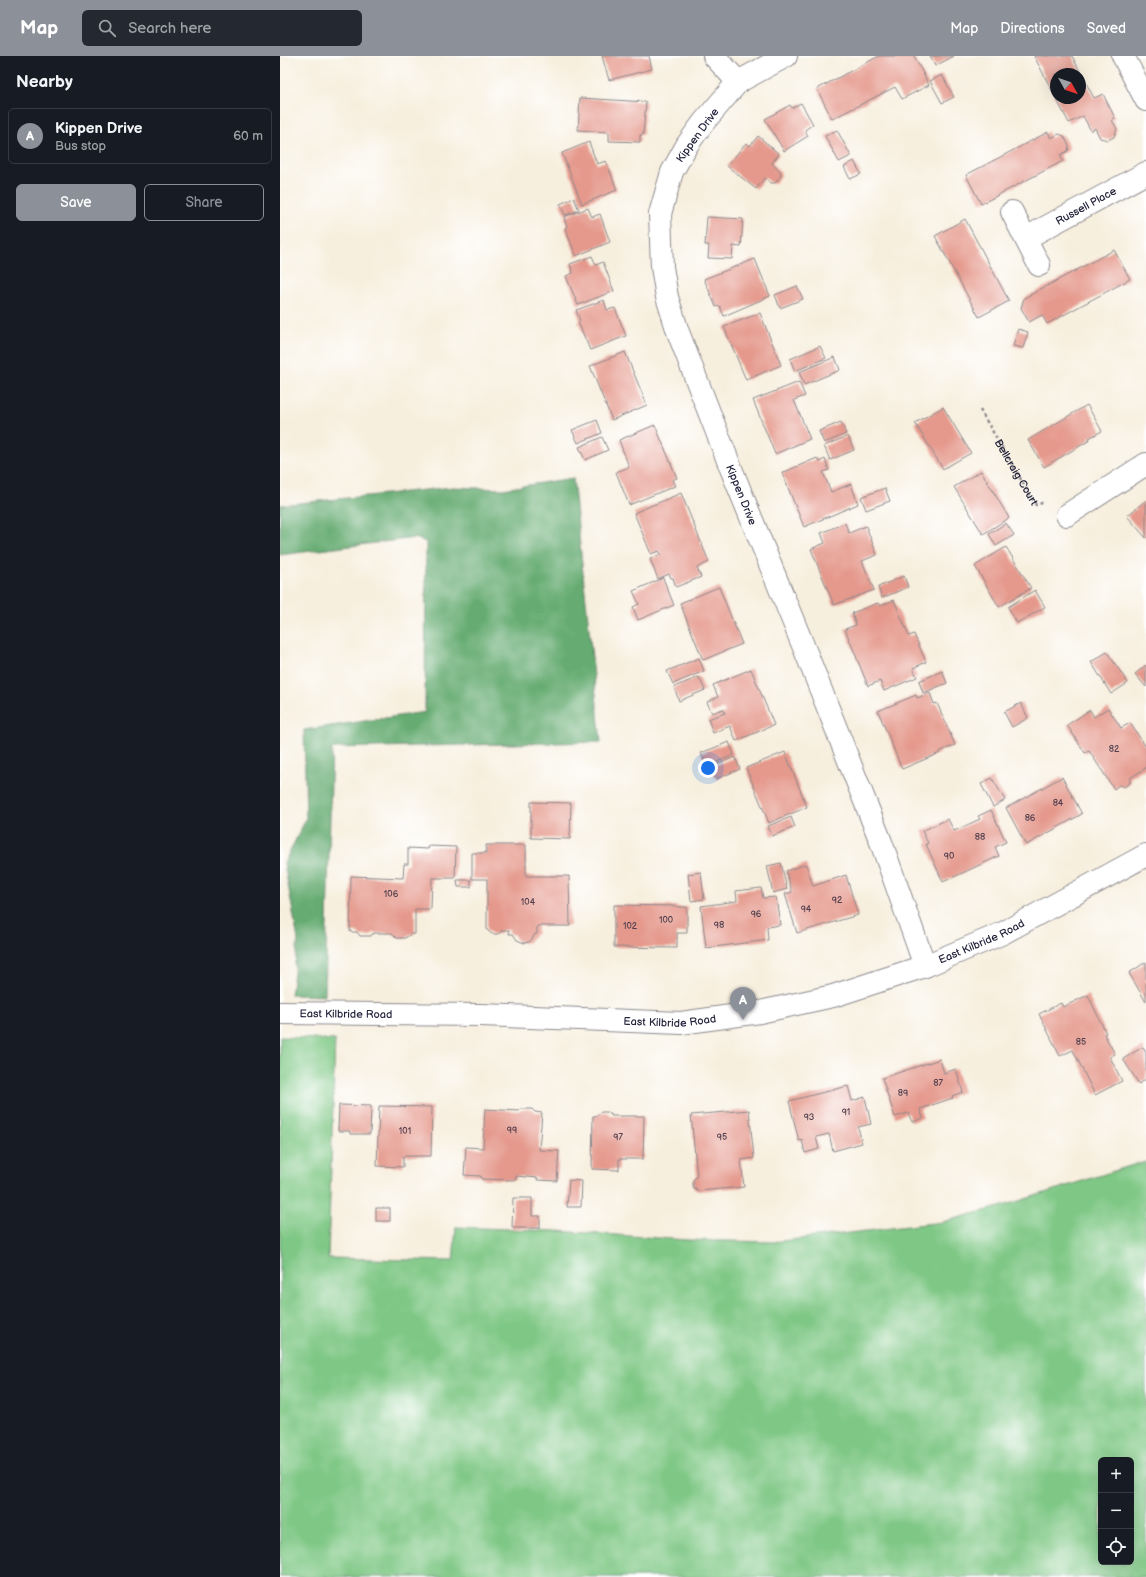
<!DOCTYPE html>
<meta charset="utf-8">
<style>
body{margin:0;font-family:"Balsamiq Sans",sans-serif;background:#242831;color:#f1f3f6}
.controls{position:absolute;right:12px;bottom:12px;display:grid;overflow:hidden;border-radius:6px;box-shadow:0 4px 16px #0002}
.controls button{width:36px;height:36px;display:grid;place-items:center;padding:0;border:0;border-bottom:1px solid #363941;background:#171b24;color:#f1f3f6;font:20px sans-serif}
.compass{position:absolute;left:770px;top:12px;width:36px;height:36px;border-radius:50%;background:#171b24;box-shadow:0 4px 16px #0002;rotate:130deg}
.you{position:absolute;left:428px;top:712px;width:14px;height:14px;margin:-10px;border:3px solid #fff;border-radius:50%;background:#1a73e8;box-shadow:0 0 0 6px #1a73e833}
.badge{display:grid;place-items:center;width:26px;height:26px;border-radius:50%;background:#8c9099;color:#fff;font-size:13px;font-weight:700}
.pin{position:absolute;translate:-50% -33px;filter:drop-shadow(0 1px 2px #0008)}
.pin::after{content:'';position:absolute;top:21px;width:14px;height:12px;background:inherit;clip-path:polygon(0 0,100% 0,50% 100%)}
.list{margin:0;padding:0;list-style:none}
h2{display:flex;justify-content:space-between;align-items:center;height:52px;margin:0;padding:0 16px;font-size:17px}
h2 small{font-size:13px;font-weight:400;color:#9ea1a6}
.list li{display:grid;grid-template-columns:26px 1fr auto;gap:12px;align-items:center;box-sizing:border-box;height:56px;margin:0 8px 8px;padding:0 8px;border:1px solid #363941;border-radius:6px}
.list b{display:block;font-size:15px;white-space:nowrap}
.list p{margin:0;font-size:13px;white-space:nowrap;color:#9ea1a6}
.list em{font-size:13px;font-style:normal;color:#9ea1a6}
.actions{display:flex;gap:8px;padding:12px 16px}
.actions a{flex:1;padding:9px 0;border:1px solid #8c9099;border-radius:6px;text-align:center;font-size:14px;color:#8c9099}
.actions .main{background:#8c9099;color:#fff}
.icon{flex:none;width:22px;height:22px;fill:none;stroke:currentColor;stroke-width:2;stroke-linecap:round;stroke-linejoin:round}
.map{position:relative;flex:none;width:866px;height:1521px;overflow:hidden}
header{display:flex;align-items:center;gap:24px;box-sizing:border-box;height:56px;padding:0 20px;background:#8c9099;color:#fff}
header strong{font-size:19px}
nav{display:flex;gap:22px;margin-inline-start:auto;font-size:14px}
.search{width:280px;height:36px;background:#242831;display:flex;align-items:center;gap:10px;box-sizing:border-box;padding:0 14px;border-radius:6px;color:#9ea1a6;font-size:15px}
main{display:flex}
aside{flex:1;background:#171b24}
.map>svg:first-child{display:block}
.green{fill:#7ec784;stroke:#507460;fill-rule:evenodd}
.forest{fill:#66ac72;stroke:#446756}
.building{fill:#e5998c;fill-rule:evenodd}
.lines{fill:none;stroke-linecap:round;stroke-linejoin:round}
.minor-casing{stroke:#8c888c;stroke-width:24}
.major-casing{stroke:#8c888c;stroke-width:24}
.path{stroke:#8c888c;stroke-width:2.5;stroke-dasharray:3 3;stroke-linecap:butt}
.minor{stroke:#fff;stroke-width:22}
.major{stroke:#fff;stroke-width:22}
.labels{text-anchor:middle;stroke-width:3.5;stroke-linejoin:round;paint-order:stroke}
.number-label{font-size:9px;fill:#53404f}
.street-label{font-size:11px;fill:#22223b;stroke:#fff}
</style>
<header>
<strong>Map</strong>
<div class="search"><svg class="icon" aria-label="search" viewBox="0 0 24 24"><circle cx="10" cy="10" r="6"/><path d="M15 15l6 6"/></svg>Search here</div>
<nav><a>Map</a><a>Directions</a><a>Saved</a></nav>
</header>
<main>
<aside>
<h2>Nearby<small></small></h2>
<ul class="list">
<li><span class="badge">A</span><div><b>Kippen Drive</b><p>Bus stop</p></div><em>60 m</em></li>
</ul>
<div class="actions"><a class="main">Save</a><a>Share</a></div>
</aside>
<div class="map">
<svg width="866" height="1521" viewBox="0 0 866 1521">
<rect width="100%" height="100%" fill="#fff"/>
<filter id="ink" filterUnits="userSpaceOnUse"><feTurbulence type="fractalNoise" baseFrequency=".025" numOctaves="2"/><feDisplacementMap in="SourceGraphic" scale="8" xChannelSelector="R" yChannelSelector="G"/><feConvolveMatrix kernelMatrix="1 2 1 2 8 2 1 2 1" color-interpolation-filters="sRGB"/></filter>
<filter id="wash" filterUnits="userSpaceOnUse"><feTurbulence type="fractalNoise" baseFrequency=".012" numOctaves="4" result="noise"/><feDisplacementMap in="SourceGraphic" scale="16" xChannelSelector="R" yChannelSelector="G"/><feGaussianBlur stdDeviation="0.9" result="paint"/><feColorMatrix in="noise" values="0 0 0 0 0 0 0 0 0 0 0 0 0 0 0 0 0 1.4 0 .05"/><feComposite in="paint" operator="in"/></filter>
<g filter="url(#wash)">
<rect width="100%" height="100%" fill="#f7efde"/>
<path class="green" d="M 0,981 L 55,984 L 48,1202 L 173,1205 L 176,1171 L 278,1175 L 407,1184 L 493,1186 L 662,1166 L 723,1150 L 866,1105 L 866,1521 L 0,1521 ZM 821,1404 L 851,1404 L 851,1506 L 821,1506 Z"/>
<polygon class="forest" points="293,422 321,686 52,692 45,940 11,939 18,884 4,807 26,763 24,674 145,656 146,486 135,482 0,499 0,449 173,431 223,433"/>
<g id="blocks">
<g class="building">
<polygon points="322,0 369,0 372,13 329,24"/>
<polygon points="599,0 634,0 649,29 622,43 615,31 552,63 537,33"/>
<polygon points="650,0 674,0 655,10"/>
<path d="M 754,0 L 792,0 L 814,42 L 823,38 L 835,62 L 832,64 L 837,73 L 834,81 L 828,84 L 820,82 L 815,72 L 811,75 L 803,60 L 789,67 ZM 776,18 L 800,18 L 800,42 L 776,42 Z"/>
<polygon points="662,19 674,41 662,47 650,25"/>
<polygon points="300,42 366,46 363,79 360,79 360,86 329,85 329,76 298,74"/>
<polygon points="521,47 533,68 525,74 528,80 504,95 485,63 510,49 512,52"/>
<polygon points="557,74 571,100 559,106 545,80"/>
<polygon points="768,76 771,82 779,78 784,80 789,90 788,95 780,99 783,105 701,148 686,119"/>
<polygon points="478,80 499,98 492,107 500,116 501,120 495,127 491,127 485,122 476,133 447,110 466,87 470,90"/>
<polygon points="309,86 317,108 326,105 337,134 302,148 282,97"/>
<polygon points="574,105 581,118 570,123 564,111"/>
<polygon points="294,142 299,154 285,159 280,148"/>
<polygon points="308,152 312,161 320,158 330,186 296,200 285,172 287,171 284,161"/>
<polygon points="427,161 463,163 461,191 453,190 452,203 428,202 429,189 425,189"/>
<polygon points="685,163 729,245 699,261 655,180"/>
<polygon points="834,194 850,223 767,268 762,259 749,266 741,252 744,242"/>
<polygon points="312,200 316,209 323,206 334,235 298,249 286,220 293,217 290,208"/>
<polygon points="475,203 490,240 444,260 440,250 436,251 424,223"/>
<polygon points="517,230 523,243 500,252 495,239"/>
<polygon points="324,244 327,254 335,252 346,280 310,294 298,266 300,265 296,254"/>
<polygon points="480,257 501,309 466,324 444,271"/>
<polygon points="738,273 748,276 743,292 733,290"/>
<polygon points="540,290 546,302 515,315 510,303"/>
<polygon points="345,296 367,349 332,364 310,310"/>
<polygon points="555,301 560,314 524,329 519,316"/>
<polygon points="519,326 525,340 514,344 530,383 495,398 473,344"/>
<polygon points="807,349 822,375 809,382 810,384 764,411 748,384"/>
<polygon points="663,351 691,397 663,413 635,367"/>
<polygon points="317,364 322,377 298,387 292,374"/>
<polygon points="561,366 566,378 544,387 539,375"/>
<polygon points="375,369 397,422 392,424 395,430 349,449 336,416 349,411 339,384"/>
<polygon points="568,380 574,394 550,404 544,390"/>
<polygon points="322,381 328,394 305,404 299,391"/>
<polygon points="537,402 539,406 545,403 549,414 543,416 551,436 571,428 578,448 524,471 502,417"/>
<polygon points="701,415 729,462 703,478 674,431"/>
<polygon points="605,432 610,445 586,454 581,441"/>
<polygon points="401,437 429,506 417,512 421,521 396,531 393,522 391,522 389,518 378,523 370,503 381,498 379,495 371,498 354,457"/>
<polygon points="866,444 866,482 847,460"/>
<polygon points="565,467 569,477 586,470 597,499 582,505 594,534 554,549 531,493 545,487 541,477"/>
<polygon points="726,467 734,479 716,490 709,478"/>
<polygon points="726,491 751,532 719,551 695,510"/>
<polygon points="624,520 628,531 602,542 598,531"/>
<polygon points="383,522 394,549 358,564 353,551 359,548 353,535"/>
<polygon points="439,531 462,588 423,604 400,547"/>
<polygon points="755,534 765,551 737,567 728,551"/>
<polygon points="614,544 629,580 634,578 646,606 633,612 637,621 604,635 600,625 588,630 565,573 576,569 572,557 598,547 600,550"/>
<polygon points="827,596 848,627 831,638 811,606"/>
<polygon points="419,602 424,615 393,628 387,615"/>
<polygon points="866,609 866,631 855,618"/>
<polygon points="471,613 494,669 456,685 450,670 433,677 428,663 445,657 443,653 432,657 427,646 438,641 433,629"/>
<polygon points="662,615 667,627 643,637 639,625"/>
<polygon points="419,621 425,634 399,645 394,631"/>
<polygon points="650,637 654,648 657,647 675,689 659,696 660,697 622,713 598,655 636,639 637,642"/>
<polygon points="741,647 748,662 732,671 724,656"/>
<polygon points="828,652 841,672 850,667 866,691 866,712 850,722 850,727 844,731 839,729 834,733 809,695 805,697 787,669 810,654 814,661"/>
<polygon points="449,686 454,699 427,710 421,697"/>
<polygon points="505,696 527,751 489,767 466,712"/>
<polygon points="455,701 460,713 436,723 431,711"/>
<polygon points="782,721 802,758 746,789 726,752"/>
<polygon points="712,722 725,744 713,751 701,728"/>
<polygon points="251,746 291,747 290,783 251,782"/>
<polygon points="711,754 726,786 715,791 719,800 663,826 646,788 648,787 642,775 668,763 674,775 700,763 698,760"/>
<polygon points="511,761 515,771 492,780 488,770"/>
<polygon points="206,789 246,789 246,820 289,820 290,870 257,870 257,878 255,878 252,883 249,886 244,887 237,884 233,878 229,878 229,874 222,874 219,878 212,878 207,874 207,823 192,823 192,797 206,797"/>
<polygon points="149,790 176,791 175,822 152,822 151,853 135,853 135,878 131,878 125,882 117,882 112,877 94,877 90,880 80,880 77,876 70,876 71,820 123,822 124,808 128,808 128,792 148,793"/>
<polygon points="501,807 507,833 493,837 487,810"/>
<polygon points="526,808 533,830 566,819 578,859 517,877 505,838 512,836 506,815"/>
<polygon points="421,816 424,843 411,845 408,818"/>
<polygon points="177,824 191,824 191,831 178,831"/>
<polygon points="481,832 483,842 496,841 500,869 487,871 488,884 426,892 421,850 457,845 456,835"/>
<polygon points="334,849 397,850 397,851 407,851 407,877 397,877 397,892 334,891"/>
<polygon points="866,906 866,946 849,917"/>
<polygon points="808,939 826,977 824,978 835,998 830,1001 842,1025 815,1039 793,994 780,1000 759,958 781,947 783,951"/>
<polygon points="863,991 866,997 866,1023 859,1028 843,1003"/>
<polygon points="660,1003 664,1017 676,1013 683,1036 672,1040 673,1042 640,1053 643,1062 632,1066 628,1057 615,1061 602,1022"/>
<polygon points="568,1030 572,1045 585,1041 591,1068 578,1071 582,1087 553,1095 549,1078 536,1081 539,1093 525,1097 522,1084 519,1085 509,1045"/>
<polygon points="59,1049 91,1050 90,1078 70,1078 70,1075 58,1075"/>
<polygon points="99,1050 152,1051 151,1100 123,1100 123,1111 97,1110"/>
<polygon points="205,1053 239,1055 241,1053 252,1053 255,1056 262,1057 259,1094 279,1095 277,1125 257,1124 258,1122 236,1120 236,1124 201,1123 201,1120 184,1119 186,1091 203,1092"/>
<polygon points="469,1054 474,1102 461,1104 464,1131 418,1135 413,1132 413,1124 417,1120 411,1059"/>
<polygon points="321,1056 327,1056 332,1060 364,1060 363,1103 339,1103 339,1114 312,1113 313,1060 316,1060"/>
<polygon points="289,1124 302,1125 301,1151 287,1151"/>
<polygon points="233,1142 252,1142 252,1160 260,1160 260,1172 232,1172"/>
<rect x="96" y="1152" width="14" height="13"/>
</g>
</g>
</g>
<g filter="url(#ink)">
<use href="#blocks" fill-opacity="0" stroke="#8c888c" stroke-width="1"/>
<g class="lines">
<defs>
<g id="minor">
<polyline points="434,0 458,26"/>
<path id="s2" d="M 506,0 L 458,26 L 423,67 L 407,89 L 392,116 L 380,158 L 382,211 L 387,241 L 398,276 L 450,410 L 529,604 L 601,786 L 645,910"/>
<polyline points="843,0 866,44"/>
<polyline points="732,156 759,209"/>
<path id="s3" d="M 746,182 L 866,117"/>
<polyline points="787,459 866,408"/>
</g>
<g id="major">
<path id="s4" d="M 0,957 L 201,959 L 401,967 L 480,956 L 553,940 L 645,910 L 723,877 L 866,799"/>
</g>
</defs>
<use href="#minor" class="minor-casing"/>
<use href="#major" class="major-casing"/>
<path class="path" id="s1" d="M 700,354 L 756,449 L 762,447 L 765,448"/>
<use href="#minor" class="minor"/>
<use href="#major" class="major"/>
</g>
</g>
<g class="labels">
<g class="number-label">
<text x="834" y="696">82</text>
<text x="778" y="750">84</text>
<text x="750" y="765">86</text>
<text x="700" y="784">88</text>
<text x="669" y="803">90</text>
<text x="111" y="841">106</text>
<text x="557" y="847">92</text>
<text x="248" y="849">104</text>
<text x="526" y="856">94</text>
<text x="476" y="861">96</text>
<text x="386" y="867">100</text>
<text x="439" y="872">98</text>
<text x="350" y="873">102</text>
<text x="801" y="989">85</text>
<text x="658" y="1030">87</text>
<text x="623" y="1040">89</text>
<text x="566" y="1059">91</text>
<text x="529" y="1064">93</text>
<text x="232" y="1077">99</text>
<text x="125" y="1078">101</text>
<text x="338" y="1084">97</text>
<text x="442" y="1084">95</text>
</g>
<g class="street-label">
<text transform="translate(417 79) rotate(-54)" y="4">Kippen Drive</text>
<text dy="4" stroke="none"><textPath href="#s3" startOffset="68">Russell Place</textPath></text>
<text dy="4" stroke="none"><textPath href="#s1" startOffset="72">Bellcraig Court</textPath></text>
<text dy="4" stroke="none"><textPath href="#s2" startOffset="505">Kippen Drive</textPath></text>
<text dy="4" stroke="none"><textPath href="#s4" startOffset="714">East Kilbride Road</textPath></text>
<text dy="4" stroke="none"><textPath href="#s4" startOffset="66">East Kilbride Road</textPath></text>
<text dy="4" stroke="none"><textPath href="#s4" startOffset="390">East Kilbride Road</textPath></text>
</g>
</g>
</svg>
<div class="controls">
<button>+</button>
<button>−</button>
<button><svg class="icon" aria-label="locate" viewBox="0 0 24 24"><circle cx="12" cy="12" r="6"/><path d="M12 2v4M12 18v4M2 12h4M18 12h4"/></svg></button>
</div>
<svg class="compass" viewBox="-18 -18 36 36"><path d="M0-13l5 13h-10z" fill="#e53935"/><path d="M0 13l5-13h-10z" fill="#9ea1a6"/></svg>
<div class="you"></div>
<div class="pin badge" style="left:463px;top:964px">A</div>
</div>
</main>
